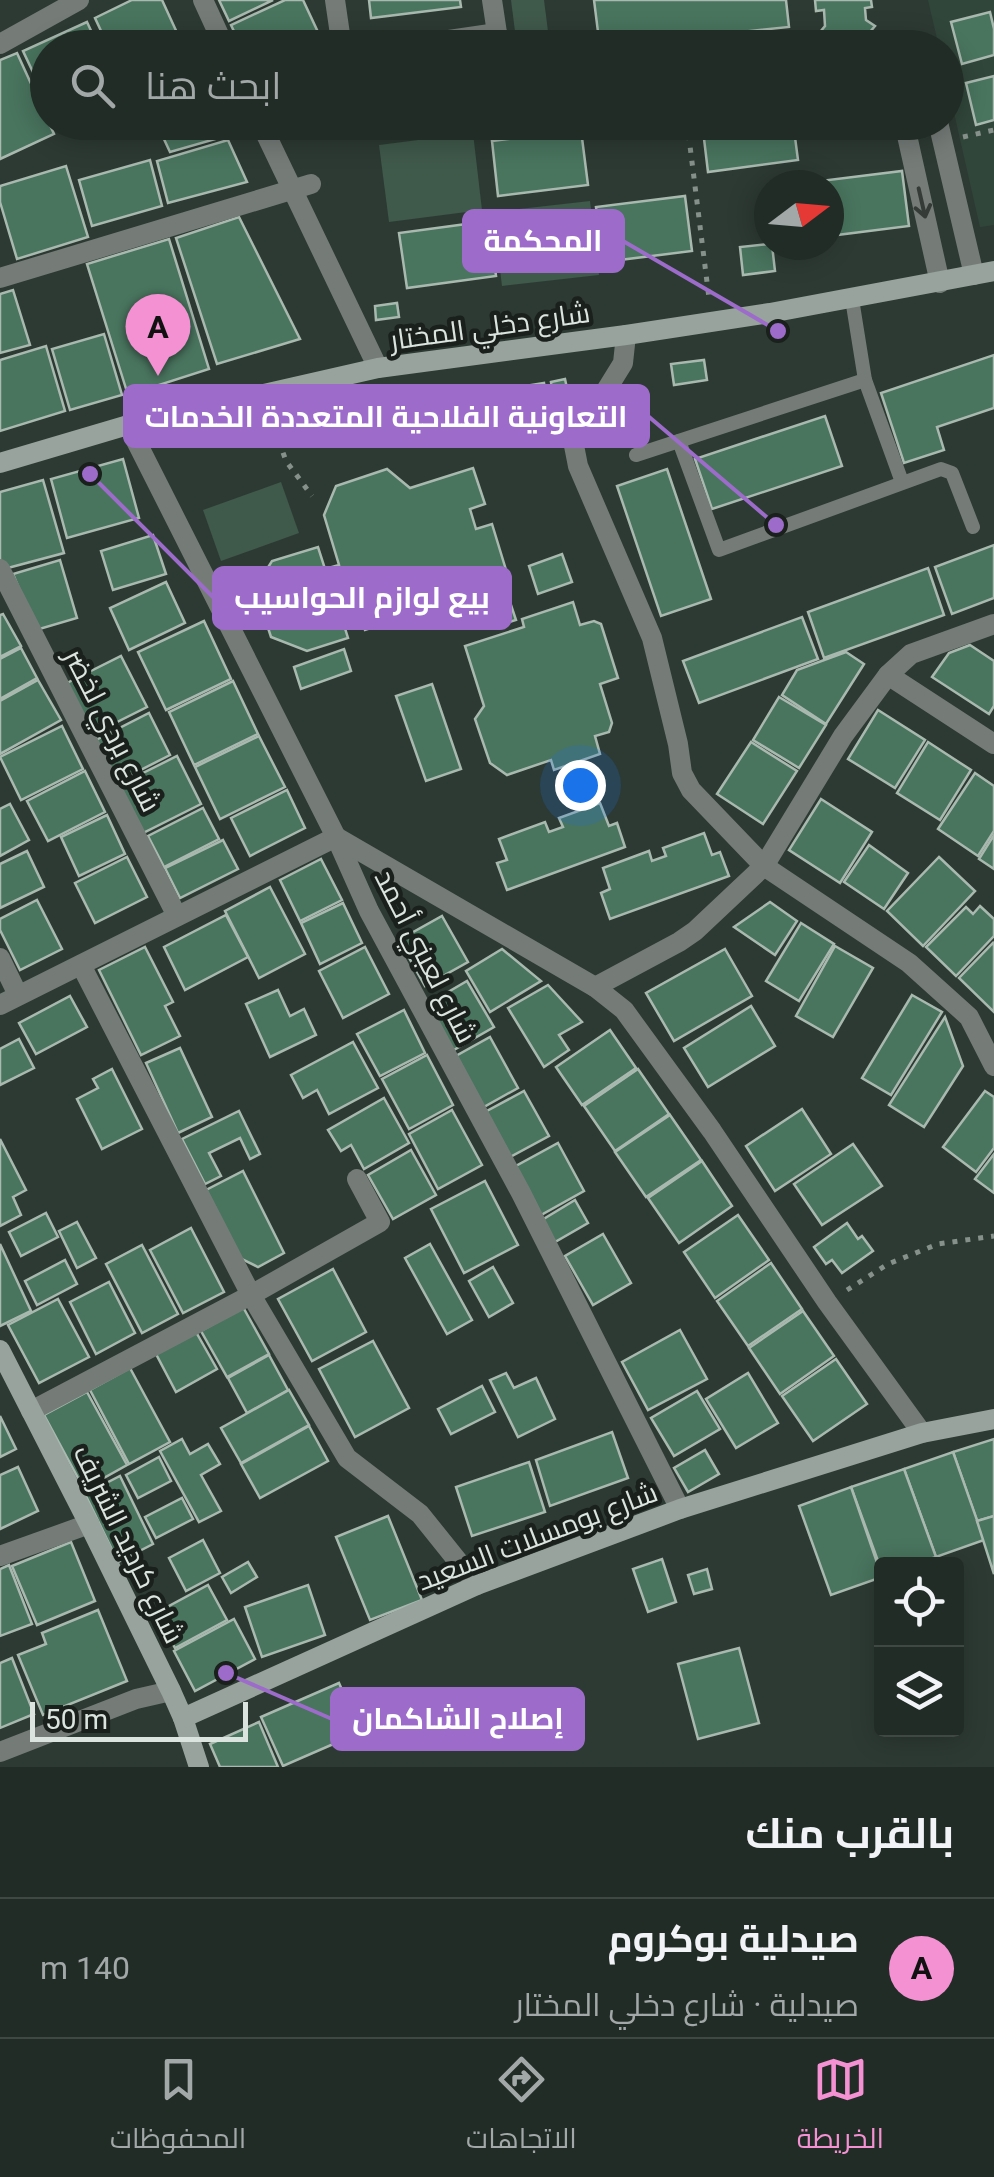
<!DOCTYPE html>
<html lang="ar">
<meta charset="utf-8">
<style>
body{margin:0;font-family:Roboto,Cairo,sans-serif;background:#2a342e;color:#f1f3f6;direction:rtl}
.controls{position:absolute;right:30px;bottom:30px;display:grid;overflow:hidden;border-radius:10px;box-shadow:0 5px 25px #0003}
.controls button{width:90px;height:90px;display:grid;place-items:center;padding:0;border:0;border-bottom:2px solid #3f4843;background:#222c26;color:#f1f3f6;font:50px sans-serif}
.compass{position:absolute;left:754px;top:170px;width:90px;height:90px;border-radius:50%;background:#222c26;box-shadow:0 5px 25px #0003;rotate:74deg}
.scale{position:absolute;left:30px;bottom:25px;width:218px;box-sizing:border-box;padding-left:10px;border:5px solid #dce4df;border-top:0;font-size:28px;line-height:35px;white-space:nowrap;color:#dce4df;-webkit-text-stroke:8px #1a201c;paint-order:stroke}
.you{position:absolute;left:580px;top:785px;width:35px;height:35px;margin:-25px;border:8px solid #fff;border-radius:50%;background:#1a73e8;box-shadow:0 0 0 15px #1a73e833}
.badge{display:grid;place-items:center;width:65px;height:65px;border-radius:50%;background:#f491d3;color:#111;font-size:32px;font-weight:700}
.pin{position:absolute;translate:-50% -82px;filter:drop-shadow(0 2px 5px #0008)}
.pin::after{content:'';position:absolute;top:52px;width:35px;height:30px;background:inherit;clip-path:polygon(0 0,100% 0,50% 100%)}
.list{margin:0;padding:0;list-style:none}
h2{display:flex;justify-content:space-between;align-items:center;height:130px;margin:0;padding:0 40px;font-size:42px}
h2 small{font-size:32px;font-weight:400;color:#a2a7a7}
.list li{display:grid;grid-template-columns:65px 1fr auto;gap:30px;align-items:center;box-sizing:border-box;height:140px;padding:0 40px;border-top:2px solid #3f4843}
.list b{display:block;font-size:38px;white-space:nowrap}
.list p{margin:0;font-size:32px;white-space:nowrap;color:#a2a7a7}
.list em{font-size:32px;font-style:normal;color:#a2a7a7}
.icon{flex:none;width:55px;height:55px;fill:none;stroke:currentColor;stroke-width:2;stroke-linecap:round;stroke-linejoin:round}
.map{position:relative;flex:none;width:994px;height:1767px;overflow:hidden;direction:ltr}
.search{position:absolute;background:#222c26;box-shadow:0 5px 25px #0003;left:30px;right:30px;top:30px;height:110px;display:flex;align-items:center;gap:25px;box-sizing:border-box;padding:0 35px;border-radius:55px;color:#a2a7a7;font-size:38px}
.sheet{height:270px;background:#222c26}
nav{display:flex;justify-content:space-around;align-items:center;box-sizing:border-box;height:140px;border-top:2px solid #3f4843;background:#222c26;font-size:28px;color:#a2a7a7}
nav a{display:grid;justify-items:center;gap:5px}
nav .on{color:#f491d3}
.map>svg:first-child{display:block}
.built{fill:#31463b}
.green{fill:#3f594b}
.building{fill:#49745e;stroke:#a9b9b0;stroke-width:2.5}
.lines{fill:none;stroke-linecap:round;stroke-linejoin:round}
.path{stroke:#86918b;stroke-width:5;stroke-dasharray:5 8;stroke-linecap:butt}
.lane{stroke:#757c78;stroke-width:14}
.street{stroke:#757c78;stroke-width:20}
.secondary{stroke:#98a39d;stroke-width:20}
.oneway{stroke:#353c38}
.labels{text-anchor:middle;stroke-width:9;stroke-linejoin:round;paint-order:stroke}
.street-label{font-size:28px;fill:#dce4df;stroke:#1a201c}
.leader{fill:none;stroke:#9d6cca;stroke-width:4}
.callout-dot{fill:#9d6cca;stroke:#1a201c;stroke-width:4}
.callout{fill:#9d6cca;stroke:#9d6cca;stroke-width:4}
.callout-label{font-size:30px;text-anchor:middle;font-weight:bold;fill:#fff}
</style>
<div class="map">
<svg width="994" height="1767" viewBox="0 0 994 1767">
<rect width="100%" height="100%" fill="#2d3a33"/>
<polygon class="built" points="928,0 994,0 994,225 980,227 947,82 946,48 939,47"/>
<g class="green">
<polygon points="511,0 544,0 550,47 517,47"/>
<polygon points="473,133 482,210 389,222 379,145"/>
<polygon points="590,201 599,275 502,286 493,212"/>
<polygon points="281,482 299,533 221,561 203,510"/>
</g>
<g class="building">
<polygon points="132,0 162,0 184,48 109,48 95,18"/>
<polygon points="219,0 273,0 229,21"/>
<polygon points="285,0 303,0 317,30 306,48 242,48 231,25"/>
<polygon points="369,0 460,0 461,7 371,18"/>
<polygon points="594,0 786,0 789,27 731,33 733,48 660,48 660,43 600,48"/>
<polygon points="815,0 871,0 872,7 865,8 866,20 875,26 869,33 827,37 820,32 825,26 824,10 816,11"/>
<polygon points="990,12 994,29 994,55 962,64 951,22"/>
<polygon points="87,22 99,48 48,48 48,104 23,51"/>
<polygon points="17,53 54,134 0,159 0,60"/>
<polygon points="994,76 994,120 976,125 966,83"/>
<polygon points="156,122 220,122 226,136 170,152"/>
<polygon points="386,122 477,122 477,126 387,137"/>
<polygon points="702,122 793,122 798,160 708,172"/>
<polygon points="581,130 588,185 498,196 492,141"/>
<polygon points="228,140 247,182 168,203 157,161"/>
<polygon points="150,160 162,206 92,226 79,180"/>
<polygon points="66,166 88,237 17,259 0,202 0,186"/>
<polygon points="902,171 909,226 829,236 829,185 812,185 812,182"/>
<polygon points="685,196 692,251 603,262 596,207"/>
<polygon points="239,217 300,339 217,364 176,238"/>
<polygon points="489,221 496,276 407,288 399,233"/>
<polygon points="169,239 209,369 128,395 87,264"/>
<polygon points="769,244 772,245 775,271 743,275 740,247"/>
<polygon points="13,290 30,345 0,353 0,294"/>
<polygon points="397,303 399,317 376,320 375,306"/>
<polygon points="104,334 122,395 70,410 52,349"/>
<polygon points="46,346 65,411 0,431 0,360"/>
<polygon points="994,355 994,408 937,427 944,450 904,463 881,393"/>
<polygon points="704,360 707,380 674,385 671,364"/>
<polygon points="565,379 568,393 553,395 551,382"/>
<polygon points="544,383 547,404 523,408 519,387"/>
<polygon points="825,416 842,466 712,509 695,459"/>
<polygon points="123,459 139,518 67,538 51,479"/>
<polygon points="473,468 485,504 470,509 476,529 492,524 510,583 365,630 360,616 343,622 348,638 307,651 271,637 255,588 272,561 318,547 325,569 339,565 324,515 336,486 387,469 410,488"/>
<polygon points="667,469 711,599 661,616 617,486"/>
<polygon points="43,480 64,553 4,569 0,562 0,492"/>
<polygon points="153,535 166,574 113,590 101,551"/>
<polygon points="994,545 994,598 952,614 935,567"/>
<polygon points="562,554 572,582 538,594 529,566"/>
<polygon points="60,560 77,618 36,630 13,574"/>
<polygon points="928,568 944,615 824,658 808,612"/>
<polygon points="166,582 185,623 129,650 110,608"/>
<polygon points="505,587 516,620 496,626 486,593"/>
<polygon points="573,602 580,625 594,621 601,624 618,678 600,684 612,723 609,732 595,736 600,754 554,770 551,760 507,775 490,763 475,719 484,706 465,646 524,627 522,619"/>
<polygon points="3,614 21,646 0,657 0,615"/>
<polygon points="802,617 818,659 699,703 683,661"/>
<polygon points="204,621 231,679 166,710 138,652"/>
<polygon points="970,645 994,661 994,706 989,714 932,677 949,653"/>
<polygon points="21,648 37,678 0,699 0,659"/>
<polygon points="344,649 351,671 301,689 294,667"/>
<polygon points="846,652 864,664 826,724 782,695 797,670"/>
<polygon points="121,656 147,707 91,735 65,684"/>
<polygon points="38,680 61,720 0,754 0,701"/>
<polygon points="233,681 258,734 194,765 169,712"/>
<polygon points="432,684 461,769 426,781 396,696"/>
<polygon points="779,697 826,725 799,768 753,740"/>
<polygon points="878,710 925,740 895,788 848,759"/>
<polygon points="149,713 170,755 117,782 96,740"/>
<polygon points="62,726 83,769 21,800 0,757"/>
<polygon points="259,736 285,787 220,819 195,767"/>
<polygon points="751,742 797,771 763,824 717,794"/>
<polygon points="928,742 971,770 940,820 897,793"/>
<polygon points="177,756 201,804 143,833 119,785"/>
<polygon points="85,771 105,812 48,841 27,801"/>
<polygon points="975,773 994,786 994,831 978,856 938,829"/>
<polygon points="287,790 305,828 250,856 231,818"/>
<polygon points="821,799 872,832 840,883 789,850"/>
<polygon points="600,803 609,826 617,823 625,847 507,890 497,863 507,860 499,839 545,822 549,832 563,827 559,818"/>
<polygon points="10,804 29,840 0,856 0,809"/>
<polygon points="203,808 219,839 164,867 148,836"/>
<polygon points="107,815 125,854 79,876 61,837"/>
<polygon points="704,833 712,855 720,852 729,876 610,919 601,893 610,889 603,868 649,851 652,861 666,856 663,848"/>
<polygon points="994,835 994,869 979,859"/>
<polygon points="223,840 238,869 180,898 165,868"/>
<polygon points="869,845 908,873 884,909 844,882"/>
<polygon points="27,851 44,887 0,908 0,864"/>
<polygon points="127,857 147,897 95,923 75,883"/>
<polygon points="939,857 975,891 923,946 887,911"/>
<polygon points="321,859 342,900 300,921 280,880"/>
<polygon points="270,887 305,954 259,978 225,911"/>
<polygon points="37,900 62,949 20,970 0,930 0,919"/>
<polygon points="770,902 797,921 775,955 734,927"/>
<polygon points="343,903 362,943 320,964 301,923"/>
<polygon points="980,906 994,919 994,936 956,976 926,947 966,907 973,914"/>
<polygon points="226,915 248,957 185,990 164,947"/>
<polygon points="442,916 468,962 425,986 399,940"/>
<polygon points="801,923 834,944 799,1001 766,981"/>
<polygon points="993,943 994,945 994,1012 959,978"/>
<polygon points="835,946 873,968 833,1037 796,1016"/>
<polygon points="145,947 173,1002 165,1006 180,1036 141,1055 99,970"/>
<polygon points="365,947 389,994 343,1018 319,971"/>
<polygon points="502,949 541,981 490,1012 466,971"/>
<polygon points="725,949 752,996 674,1041 646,993"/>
<polygon points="467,981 494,1027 452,1051 426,1005"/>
<polygon points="548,985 582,1022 559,1035 569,1050 544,1067 508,1008"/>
<polygon points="278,990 290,1016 304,1009 316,1035 270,1057 246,1004"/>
<polygon points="912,995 942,1012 891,1095 862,1078"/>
<polygon points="70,996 87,1027 36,1054 19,1023"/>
<polygon points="751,1006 775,1046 708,1087 684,1048"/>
<polygon points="404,1010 425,1053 380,1076 357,1034"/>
<polygon points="945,1017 963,1066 924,1127 889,1105"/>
<polygon points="610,1030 636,1068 582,1105 556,1067"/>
<polygon points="490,1037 518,1088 482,1108 454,1057"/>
<polygon points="19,1039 34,1068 0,1085 0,1049"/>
<polygon points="353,1042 378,1088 329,1114 317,1090 303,1098 291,1075"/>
<polygon points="180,1048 212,1117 178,1133 146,1063"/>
<polygon points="427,1055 453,1105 409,1129 382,1079"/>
<polygon points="112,1069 142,1129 102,1149 77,1099 98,1088 93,1079"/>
<polygon points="638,1069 669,1114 615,1151 584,1106"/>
<polygon points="524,1091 549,1136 510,1157 485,1112"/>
<polygon points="985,1091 994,1097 994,1148 976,1172 943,1147"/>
<polygon points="384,1098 409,1143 364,1169 351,1145 341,1151 328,1130"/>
<polygon points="802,1109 831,1154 775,1191 746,1146"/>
<polygon points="452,1110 482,1165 438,1189 409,1134"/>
<polygon points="239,1111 260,1154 250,1159 240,1138 209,1153 221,1176 205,1184 182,1139"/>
<polygon points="670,1115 701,1160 646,1197 615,1152"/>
<polygon points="0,1139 26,1190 13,1197 21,1215 0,1226"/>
<polygon points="558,1143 584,1191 541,1215 514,1167"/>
<polygon points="853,1144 882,1186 822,1225 794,1184"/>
<polygon points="411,1150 436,1195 393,1219 368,1175"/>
<polygon points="994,1154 994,1193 975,1179"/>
<polygon points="702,1161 732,1206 679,1243 648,1198"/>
<polygon points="243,1171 284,1253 258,1267 240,1258 206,1190"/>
<polygon points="485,1181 518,1245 464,1273 431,1209"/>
<polygon points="575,1200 588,1223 555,1242 542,1220"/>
<polygon points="46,1213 58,1237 21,1256 9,1232"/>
<polygon points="738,1215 769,1260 715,1298 684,1252"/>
<polygon points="77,1222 96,1258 77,1268 59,1231"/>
<polygon points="847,1223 858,1239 862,1236 873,1251 842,1273 832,1260 826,1264 814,1247"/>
<polygon points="191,1228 224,1292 183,1313 150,1250"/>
<polygon points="603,1234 631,1283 593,1305 565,1256"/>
<polygon points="0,1244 31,1311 0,1326"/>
<polygon points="430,1244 472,1320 447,1334 405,1258"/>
<polygon points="142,1245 178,1314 142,1333 106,1264"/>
<polygon points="65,1260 77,1284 37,1305 25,1281"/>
<polygon points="771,1263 802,1309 748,1346 717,1301"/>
<polygon points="493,1267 513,1303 489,1317 469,1281"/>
<polygon points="333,1269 366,1332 312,1361 278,1299"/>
<polygon points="109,1282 135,1333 96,1354 70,1302"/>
<polygon points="58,1299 89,1357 39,1383 8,1325"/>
<polygon points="243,1307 269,1354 227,1377 201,1331"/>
<polygon points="803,1311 834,1356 780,1394 749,1348"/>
<polygon points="680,1330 707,1379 648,1410 622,1362"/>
<polygon points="196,1332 217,1369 176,1392 156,1354"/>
<polygon points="373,1341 409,1408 355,1437 319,1369"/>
<polygon points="269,1355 288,1390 247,1413 228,1378"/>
<polygon points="836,1359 867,1404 813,1441 782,1396"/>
<polygon points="130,1368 170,1442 129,1464 90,1390"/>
<polygon points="506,1373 514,1388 536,1378 555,1419 518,1437 490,1380"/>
<polygon points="748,1373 778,1423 736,1448 706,1399"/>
<polygon points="482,1386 495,1412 451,1434 438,1409"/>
<polygon points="289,1390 309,1425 241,1463 221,1428"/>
<polygon points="697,1391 720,1429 674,1456 651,1418"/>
<polygon points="87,1392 127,1465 84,1489 44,1415"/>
<polygon points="0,1416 16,1449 0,1457"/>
<polygon points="309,1426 328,1461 260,1498 241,1464"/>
<polygon points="612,1432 628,1478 550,1506 536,1460"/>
<polygon points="182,1439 190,1454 208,1444 220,1464 201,1475 221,1511 199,1522 160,1451"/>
<polygon points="994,1439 994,1516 977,1521 953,1452"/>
<polygon points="705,1450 719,1474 688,1492 674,1468"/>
<polygon points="953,1452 984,1540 936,1557 904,1469"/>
<polygon points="159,1457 171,1481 138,1498 126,1475"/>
<polygon points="529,1462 545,1512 472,1536 456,1487"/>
<polygon points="18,1467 38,1511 0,1529 0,1475"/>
<polygon points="904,1469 936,1557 915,1564 882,1564 882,1572 851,1487"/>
<polygon points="120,1476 153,1544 118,1562 85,1494"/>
<polygon points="851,1487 882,1577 831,1595 799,1506"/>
<polygon points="182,1498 193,1519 156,1538 145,1517"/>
<polygon points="388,1516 422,1600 370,1620 336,1537"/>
<polygon points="994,1516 994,1574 977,1521"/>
<polygon points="203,1540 220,1573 186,1591 169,1558"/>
<polygon points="71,1542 95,1601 37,1625 12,1566"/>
<polygon points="662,1559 676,1602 648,1612 633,1569"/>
<polygon points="248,1562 257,1577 231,1593 222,1577"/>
<polygon points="9,1565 32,1624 0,1636 0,1569"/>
<polygon points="707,1569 712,1589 694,1594 688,1575"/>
<polygon points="208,1585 227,1620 175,1648 156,1613"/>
<polygon points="308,1585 325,1635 262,1657 245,1607"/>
<polygon points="98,1610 127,1681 43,1715 18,1655 46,1644 42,1633"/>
<polygon points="234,1619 255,1659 195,1691 174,1651"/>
<polygon points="739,1648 759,1723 698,1739 678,1664"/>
<polygon points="12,1658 34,1714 0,1728 0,1663"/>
<polygon points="339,1683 361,1732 283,1766 261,1717"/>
<polygon points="259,1722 278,1767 220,1767 210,1744"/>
</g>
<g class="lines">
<g class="path">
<polyline points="687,122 709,298"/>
<polyline points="963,137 994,130"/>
<polyline points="270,416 286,461 312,496"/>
<polyline points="847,1290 888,1264 938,1244 994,1236"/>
</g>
<g class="lane">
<polyline points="852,299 865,380 902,482"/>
<polyline points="679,441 719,550 941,469 952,473 973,527"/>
<polyline points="636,455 865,380"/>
</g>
<g class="street">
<polyline points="203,0 225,48"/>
<polyline points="335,0 342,48"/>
<polyline points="492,0 497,33"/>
<polyline points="0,44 79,0"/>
<polyline points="394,48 497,33 498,48"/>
<polyline points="260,122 378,368"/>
<polyline points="904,122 940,283"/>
<polyline points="938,122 974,275"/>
<polyline points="0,278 311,184"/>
<polyline points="626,335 623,363 602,397 569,420 578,466 652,638 678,744 682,773 691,790 764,866 909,963 969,1017 994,1066"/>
<polyline points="128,425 336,837 369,911 521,1193 680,1509"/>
<polyline points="0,569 177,916"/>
<polyline points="888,675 994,744"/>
<polyline points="0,958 18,995"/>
<polyline points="81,965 251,1295 347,1458 420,1514 477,1585"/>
<polyline points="595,987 679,942 695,931 764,866 843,736 888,675 911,654 994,624"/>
<polyline points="0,1005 336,837 595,987 624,1010 712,1131 827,1302 922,1433"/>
<polyline points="31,1411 251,1295 380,1222 357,1179"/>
<polyline points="0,1556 89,1524"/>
<polyline points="0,1752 136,1699 171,1691"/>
</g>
<g class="secondary">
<polyline points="0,463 128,425 378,368 626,335 770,313 994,271"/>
<polyline points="0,1350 89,1524 171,1691 183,1718 199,1767"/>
<polyline points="183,1718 477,1585 680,1509 922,1433 994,1419"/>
</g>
</g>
<defs><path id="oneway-shaft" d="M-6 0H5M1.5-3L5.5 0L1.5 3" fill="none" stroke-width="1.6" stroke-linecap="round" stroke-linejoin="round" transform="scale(2.5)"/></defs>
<use class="oneway" href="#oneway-shaft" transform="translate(922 203) rotate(77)"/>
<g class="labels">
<g class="street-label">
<text transform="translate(490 326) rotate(-8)" y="10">شارع دخلي المختار</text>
<text transform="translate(113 730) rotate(63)" y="10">شارع بردي لخضر</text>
<text transform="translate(426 956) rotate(63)" y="10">شارع لعبني أحمد</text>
<text transform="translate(537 1536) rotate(-21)" y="10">شارع بومسلات السعيد</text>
<text transform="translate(129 1544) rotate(64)" y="10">شارع كرديد الشريف</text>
</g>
</g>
<path class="leader" d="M778 331L623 241M776 525L648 416M90 474L214 598M226 1673L332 1719"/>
<g class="callout-dot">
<circle cx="778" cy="331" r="10"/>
<circle cx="776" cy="525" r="10"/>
<circle cx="90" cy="474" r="10"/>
<circle cx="226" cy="1673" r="10"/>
</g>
<g class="callout">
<rect x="464" y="211" width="159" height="60" rx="10"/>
<rect x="125" y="386" width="523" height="60" rx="10"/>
<rect x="214" y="568" width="296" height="60" rx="10"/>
<rect x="332" y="1689" width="251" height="60" rx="10"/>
</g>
<g class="callout-label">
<text x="543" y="251">المحكمة</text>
<text x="386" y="427">التعاونية الفلاحية المتعددة الخدمات</text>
<text x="362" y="608">بيع لوازم الحواسيب</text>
<text x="458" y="1729">إصلاح الشاكمان</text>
</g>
</svg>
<div class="controls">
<button><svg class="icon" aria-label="locate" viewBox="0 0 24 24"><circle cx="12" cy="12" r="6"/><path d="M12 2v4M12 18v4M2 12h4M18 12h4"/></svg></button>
<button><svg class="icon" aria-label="layers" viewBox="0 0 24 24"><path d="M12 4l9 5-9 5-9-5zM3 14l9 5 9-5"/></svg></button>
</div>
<svg class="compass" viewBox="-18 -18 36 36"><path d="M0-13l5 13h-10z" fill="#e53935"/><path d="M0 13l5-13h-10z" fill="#a2a7a7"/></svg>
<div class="scale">50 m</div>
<div class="you"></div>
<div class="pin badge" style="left:158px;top:376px">A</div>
<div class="search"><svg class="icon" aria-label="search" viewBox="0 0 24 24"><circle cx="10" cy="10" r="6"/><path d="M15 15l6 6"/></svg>ابحث هنا</div>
</div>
<section class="sheet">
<h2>بالقرب منك<small></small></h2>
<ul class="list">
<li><span class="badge">A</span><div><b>صيدلية بوكروم</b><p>صيدلية · شارع دخلي المختار</p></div><em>140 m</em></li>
</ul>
</section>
<nav>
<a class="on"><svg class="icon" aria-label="map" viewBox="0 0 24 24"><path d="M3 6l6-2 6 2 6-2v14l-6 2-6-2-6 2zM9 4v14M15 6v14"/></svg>الخريطة</a>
<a><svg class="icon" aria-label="directions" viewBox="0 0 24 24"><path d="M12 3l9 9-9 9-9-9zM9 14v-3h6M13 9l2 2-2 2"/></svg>الاتجاهات</a>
<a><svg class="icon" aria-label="saved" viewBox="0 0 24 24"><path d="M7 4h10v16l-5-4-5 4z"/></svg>المحفوظات</a>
</nav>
